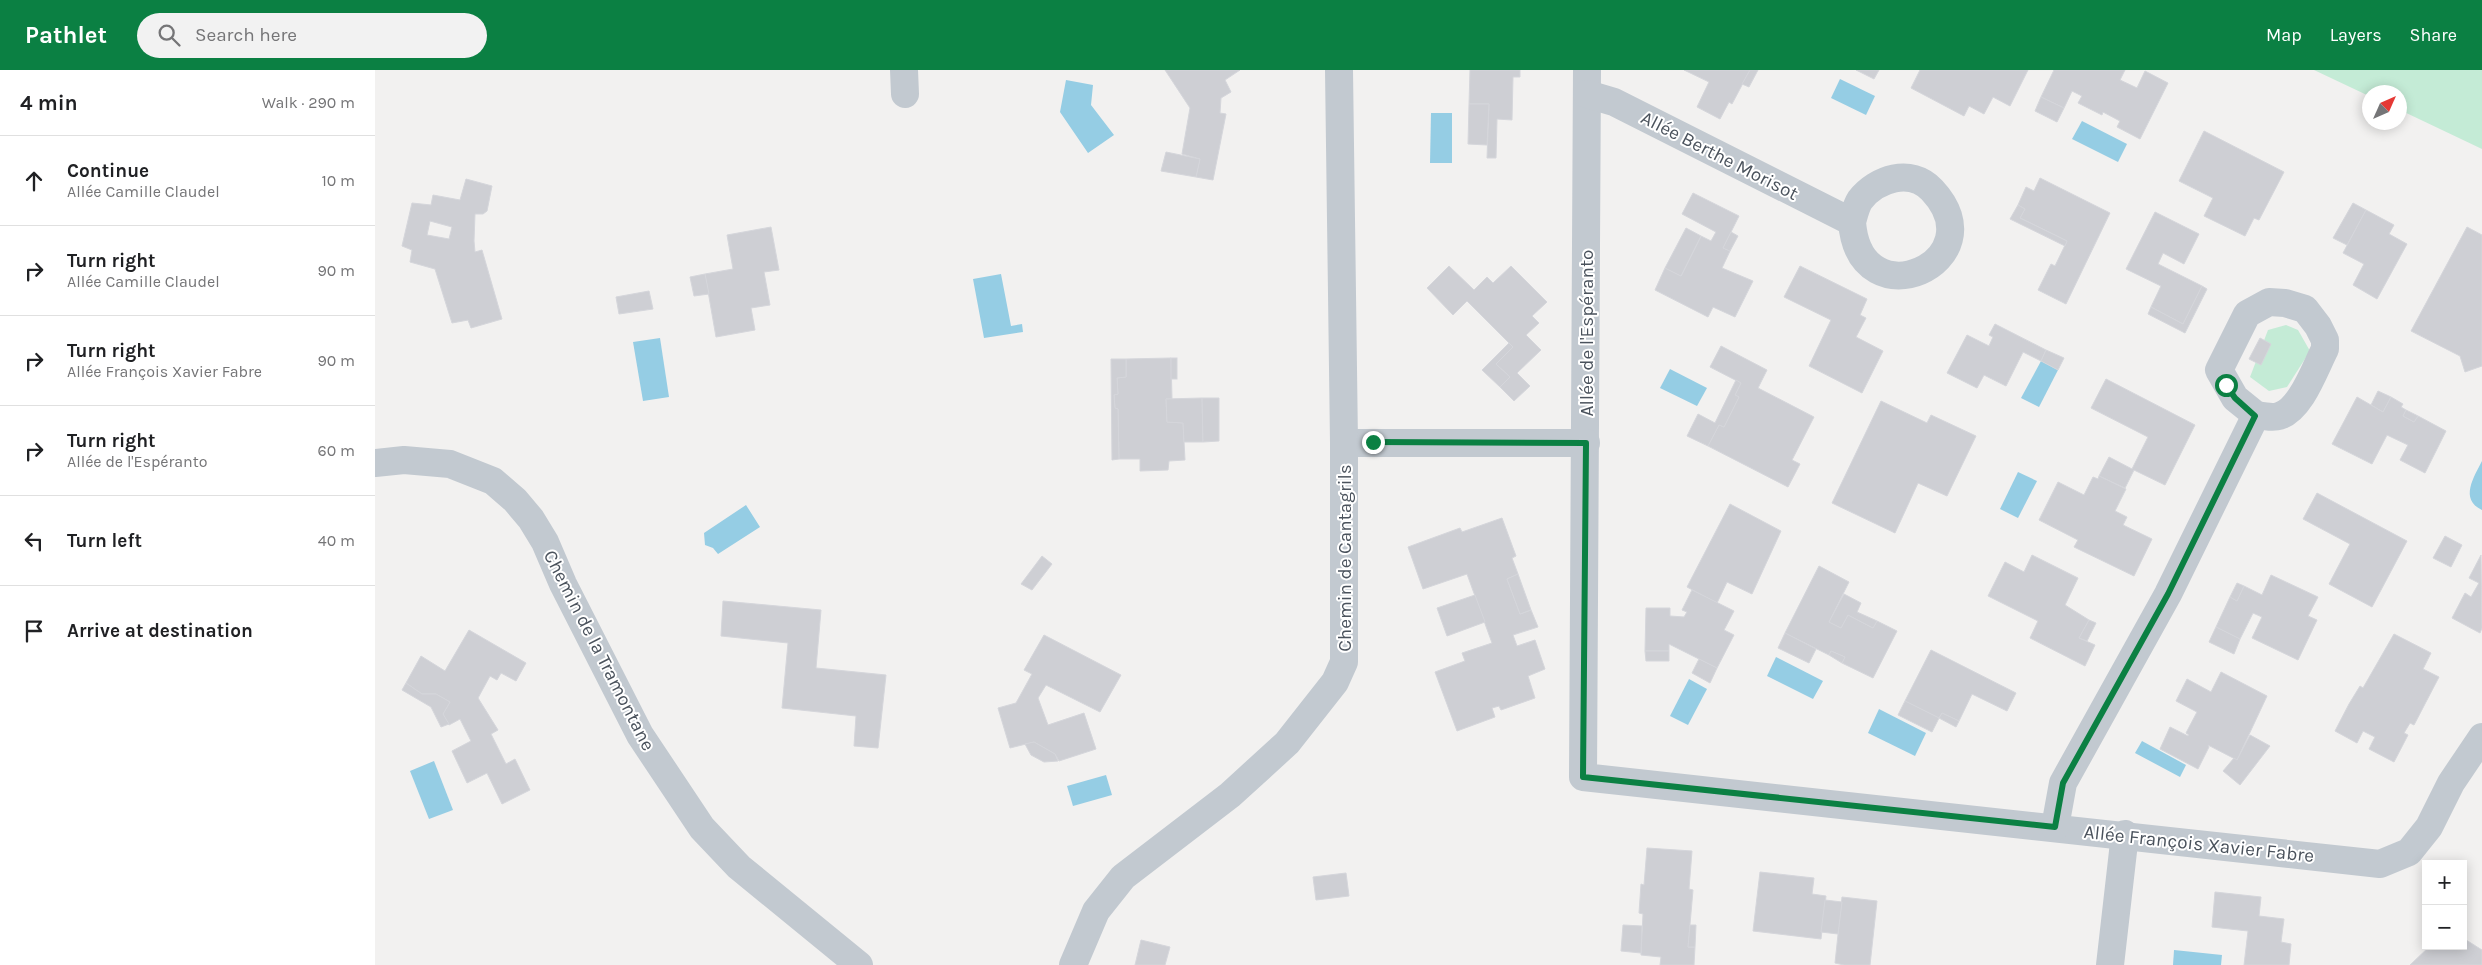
<!DOCTYPE html>
<meta charset="utf-8">
<style>
body{margin:0;font-family:Karla,sans-serif;background:#f2f2f2;color:#202124}
.controls{position:absolute;right:15px;bottom:15px;display:grid;overflow:hidden;border-radius:0px;box-shadow:0 2px 12px #0003}
.controls button{width:45px;height:45px;display:grid;place-items:center;padding:0;border:0;border-bottom:1px solid #e0e0e0;background:#fff;color:#202124;font:25px sans-serif}
.compass{position:absolute;left:1987px;top:15px;width:45px;height:45px;border-radius:50%;background:#fff;box-shadow:0 2px 12px #0003;rotate:45deg}
.stop{position:absolute;width:15px;height:15px;margin:-11px;border:4px solid #0b8043;border-radius:50%;background:#fff}
.stop.end{background:#0b8043;border-color:#fff;box-shadow:0 1px 5px #0008}
.list{margin:0;padding:0;list-style:none}
h2{display:flex;justify-content:space-between;align-items:center;height:65px;margin:0;padding:0 20px;font-size:21px}
h2 small{font-size:16px;font-weight:400;color:#757577}
.list li{display:grid;grid-template-columns:32px 1fr auto;gap:15px;align-items:center;box-sizing:border-box;height:90px;padding:0 20px;border-top:1px solid #e0e0e0}
.list b{display:block;font-size:19px;white-space:nowrap}
.list p{margin:0;font-size:16px;white-space:nowrap;color:#757577}
.list em{font-size:16px;font-style:normal;color:#757577}
.icon{flex:none;width:28px;height:28px;fill:none;stroke:currentColor;stroke-width:2;stroke-linecap:round;stroke-linejoin:round}
.map{position:relative;flex:none;width:2107px;height:895px;overflow:hidden}
header{display:flex;align-items:center;gap:30px;box-sizing:border-box;height:70px;padding:0 25px;background:#0b8043;color:#fff}
header strong{font-size:24px}
nav{display:flex;gap:28px;margin-inline-start:auto;font-size:18px}
.search{width:350px;height:45px;background:#f2f2f2;display:flex;align-items:center;gap:12px;box-sizing:border-box;padding:0 18px;border-radius:28px;color:#757577;font-size:19px}
main{display:flex}
aside{flex:1;background:#fff}
.map>svg:first-child{display:block}
.green{fill:#c4ebd6}
.water{fill:#95cde4}
.building{fill:#cecfd4;stroke:#d5d6db;fill-rule:evenodd}
.lines{fill:none;stroke-linecap:round;stroke-linejoin:round}
.street{stroke:#c2c9d0;stroke-width:28}
.route{stroke:#0b8043;stroke-width:6}
.labels{text-anchor:middle;stroke-width:4;stroke-linejoin:round;paint-order:stroke}
.street-label{font-size:19px;fill:#4a525c;stroke:#fff}
</style>
<header>
<strong>Pathlet</strong>
<div class="search"><svg class="icon" aria-label="search" viewBox="0 0 24 24"><circle cx="10" cy="10" r="6"/><path d="M15 15l6 6"/></svg>Search here</div>
<nav><a>Map</a><a>Layers</a><a>Share</a></nav>
</header>
<main>
<aside>
<h2>4 min<small>Walk · 290 m</small></h2>
<ul class="list">
<li><svg class="icon" aria-label="ahead" viewBox="0 0 24 24"><path d="M12 20V5M6 11l6-6 6 6"/></svg><div><b>Continue</b><p>Allée Camille Claudel</p></div><em>10 m</em></li>
<li><svg class="icon" aria-label="right" viewBox="0 0 24 24"><path d="M7 20v-9h11M14 6l5 5-5 5"/></svg><div><b>Turn right</b><p>Allée Camille Claudel</p></div><em>90 m</em></li>
<li><svg class="icon" aria-label="right" viewBox="0 0 24 24"><path d="M7 20v-9h11M14 6l5 5-5 5"/></svg><div><b>Turn right</b><p>Allée François Xavier Fabre</p></div><em>90 m</em></li>
<li><svg class="icon" aria-label="right" viewBox="0 0 24 24"><path d="M7 20v-9h11M14 6l5 5-5 5"/></svg><div><b>Turn right</b><p>Allée de l'Espéranto</p></div><em>60 m</em></li>
<li><svg class="icon" aria-label="left" viewBox="0 0 24 24"><path d="M17 20v-9H6M10 6l-5 5 5 5"/></svg><div><b>Turn left</b></div><em>40 m</em></li>
<li><svg class="icon" aria-label="arrive" viewBox="0 0 24 24"><path d="M6 21V4h12l-3 4 3 4H6"/></svg><div><b>Arrive at destination</b></div></li>
</ul>
</aside>
<div class="map">
<svg width="2107" height="895" viewBox="0 0 2107 895">
<rect width="100%" height="100%" fill="#f2f1f0"/>
<g class="green">
<polygon points="1939,0 2107,0 2107,79 2025,40 2024,22 1994,22 1994,26"/>
<polygon points="1911,255 1923,260 1935,281 1912,317 1894,321 1875,307 1893,260"/>
</g>
<g class="water">
<polygon points="1465,9 1500,26 1491,45 1456,28"/>
<polygon points="691,10 718,15 716,35 739,65 713,83 685,42"/>
<polygon points="1056,43 1077,43 1077,93 1055,93"/>
<polygon points="1707,51 1752,74 1743,92 1697,69"/>
<polygon points="626,204 636,256 647,254 648,262 609,268 598,209"/>
<polygon points="285,268 294,327 268,331 258,272"/>
<polygon points="1666,291 1683,300 1664,337 1646,328"/>
<polygon points="1295,299 1332,318 1322,336 1285,318"/>
<path d="M 2107,391 L 2107,440 C 2084,429 2099,407 2107,391 Z"/>
<polygon points="1643,402 1662,411 1643,448 1625,439"/>
<polygon points="371,435 385,457 343,484 338,478 330,475 329,463"/>
<polygon points="1401,587 1448,611 1438,629 1392,606"/>
<polygon points="1314,609 1332,619 1313,655 1295,646"/>
<polygon points="1504,639 1551,663 1540,686 1493,663"/>
<polygon points="1767,671 1811,695 1805,707 1760,683"/>
<polygon points="59,691 78,740 54,749 35,701"/>
<polygon points="731,705 737,725 698,736 692,716"/>
<polygon points="1799,880 1847,885 1846,895 1798,895"/>
</g>
<g class="building">
<polygon points="790,0 865,0 850,10 856,22 846,28 845,43 851,44 838,110 821,107 825,89 807,84 815,38"/>
<polygon points="1095,0 1145,0 1145,7 1138,7 1137,50 1122,49 1121,88 1112,88 1114,34 1094,34"/>
<polygon points="1309,0 1375,0 1357,34 1354,32 1345,49 1322,37 1334,12"/>
<polygon points="1375,0 1383,0 1374,17 1367,14"/>
<polygon points="1481,0 1504,0 1499,9"/>
<polygon points="1545,0 1653,0 1635,36 1618,27 1609,44 1594,36 1589,46 1536,18"/>
<polygon points="1679,0 1750,0 1745,10 1762,18 1770,1 1793,13 1765,69 1742,57 1745,51 1728,42 1727,45 1703,33 1707,26 1697,21 1689,38 1666,27"/>
<polygon points="1666,27 1689,38 1682,52 1660,41"/>
<polygon points="1094,34 1114,34 1112,75 1093,74"/>
<polygon points="1829,61 1909,102 1884,150 1879,148 1870,166 1829,146 1838,128 1804,111"/>
<polygon points="791,82 825,89 821,107 786,101"/>
<polygon points="1665,108 1735,143 1691,234 1663,220 1676,194 1680,196 1692,171 1645,148 1650,139 1643,135 1651,117 1659,121"/>
<path d="M 91,109 L 117,116 L 112,141 L 108,144 L 100,144 L 99,171 L 100,182 L 107,180 L 127,249 L 96,258 L 93,250 L 77,253 L 60,199 L 35,192 L 37,180 L 27,176 L 37,133 L 56,135 L 58,125 L 85,130 ZM 55,151 L 77,157 L 74,169 L 52,165 Z"/>
<polygon points="1318,123 1364,146 1348,178 1355,181 1347,198 1378,211 1360,247 1338,237 1333,247 1280,220 1290,198 1306,206 1326,166 1336,171 1341,162 1307,144"/>
<polygon points="1978,133 1991,140 1972,175 1958,168"/>
<polygon points="1643,135 1650,139 1645,148 1692,171 1690,176 1635,149"/>
<polygon points="1991,140 2019,155 2014,164 2032,174 2002,229 1978,215 1989,194 1968,183"/>
<polygon points="1780,142 1824,164 1809,194 1788,183 1783,194 1827,216 1808,254 1776,237 1786,216 1751,199"/>
<polygon points="396,157 404,200 389,202 395,235 376,238 380,260 341,267 330,204 358,199 352,165"/>
<polygon points="2092,157 2107,165 2107,296 2090,302 2085,286 2036,261"/>
<polygon points="1311,158 1326,166 1306,206 1290,198"/>
<polygon points="1356,162 1363,166 1355,181 1348,178"/>
<polygon points="1074,196 1099,220 1112,207 1118,213 1136,196 1172,232 1157,246 1164,253 1151,265 1166,280 1142,303 1155,316 1139,331 1125,317 1135,307 1121,294 1138,277 1092,231 1078,245 1052,218"/>
<polygon points="1425,196 1492,229 1485,245 1491,248 1481,267 1508,281 1487,323 1434,296 1456,250 1409,227"/>
<polygon points="330,204 334,224 319,226 315,207"/>
<polygon points="1827,216 1832,219 1810,263 1773,244 1776,237 1808,254"/>
<polygon points="274,221 278,239 244,244 241,227"/>
<polygon points="1620,254 1671,280 1666,291 1648,282 1631,316 1609,305 1602,318 1572,303 1592,265 1614,276 1618,267 1614,265"/>
<polygon points="1885,268 1896,274 1886,295 1874,289"/>
<polygon points="1134,273 1138,277 1121,294 1135,307 1125,317 1107,300"/>
<polygon points="1346,276 1392,300 1383,318 1439,347 1417,390 1425,394 1413,417 1333,376 1344,355 1349,357 1364,327 1360,325 1366,313 1335,297"/>
<polygon points="1671,280 1689,288 1683,300 1666,291"/>
<polygon points="796,288 797,329 791,329 792,352 808,353 810,390 794,391 793,400 765,401 765,389 744,389 743,339 740,338 739,325 743,324 742,308 751,307 751,289"/>
<rect x="796" y="288" width="6" height="21"/>
<polygon points="736,289 751,289 751,307 742,308 743,324 739,325 740,338 743,339 744,389 737,390"/>
<polygon points="1731,309 1820,355 1790,415 1759,400 1750,418 1724,406 1734,387 1757,399 1773,367 1716,338"/>
<polygon points="1361,310 1366,313 1360,325 1364,327 1349,357 1344,355 1333,376 1312,366 1323,344 1340,353"/>
<polygon points="2003,321 2016,327 2008,342 1996,335"/>
<polygon points="1982,327 2008,342 2016,327 2028,334 2026,337 2031,340 2028,346 2039,352 2043,346 2071,361 2050,403 2025,390 2033,375 2012,365 1997,394 1957,374"/>
<polygon points="827,328 828,372 809,372 808,353 792,352 791,329"/>
<polygon points="827,328 844,328 844,371 828,372"/>
<polygon points="1506,331 1552,353 1556,345 1601,366 1572,426 1543,413 1520,463 1457,433"/>
<polygon points="2031,340 2043,346 2039,352 2028,346"/>
<polygon points="1724,406 1751,419 1740,441 1752,447 1748,455 1777,469 1759,506 1699,477 1703,470 1664,450 1683,412 1709,425 1718,407 1723,409"/>
<polygon points="1942,423 2032,471 1997,537 1954,514 1975,474 1928,449"/>
<polygon points="1355,434 1406,461 1377,524 1352,512 1342,533 1312,517"/>
<polygon points="1127,448 1141,486 1137,488 1143,504 1132,509 1145,544 1156,540 1163,557 1138,565 1142,576 1160,570 1170,599 1153,606 1160,628 1126,640 1124,636 1117,638 1120,647 1082,661 1060,602 1090,591 1087,583 1117,573 1092,504 1048,519 1033,477 1085,458 1087,462"/>
<polygon points="2070,466 2087,475 2076,497 2058,488"/>
<polygon points="1657,485 1703,508 1690,535 1714,550 1704,568 1720,575 1710,596 1655,568 1663,551 1613,526 1630,492 1649,502"/>
<polygon points="2106,485 2107,558 2105,563 2077,548 2090,523 2096,527 2104,513 2094,508"/>
<polygon points="667,486 677,494 657,520 646,514"/>
<polygon points="1444,496 1474,512 1454,552 1466,558 1473,545 1498,558 1502,551 1522,561 1498,608 1467,593 1470,587 1456,581 1454,585 1410,563"/>
<polygon points="1143,504 1156,540 1145,544 1132,509"/>
<polygon points="1896,505 1943,527 1933,546 1942,550 1923,590 1877,568 1887,547 1878,543 1865,569 1841,557 1855,527 1862,531 1869,516 1887,525"/>
<polygon points="1862,513 1869,516 1862,531 1855,527"/>
<polygon points="1317,520 1359,541 1349,560 1359,565 1342,598 1294,574 1294,581 1270,581 1271,538 1295,538 1295,546 1309,547 1312,542 1307,540"/>
<polygon points="1469,524 1486,533 1482,542 1502,551 1498,558 1473,545 1466,558 1454,552"/>
<polygon points="1100,525 1110,552 1072,566 1062,538"/>
<polygon points="348,531 446,540 441,598 511,605 503,678 479,676 481,646 407,638 413,573 346,566"/>
<polygon points="1714,550 1721,553 1712,571 1704,568"/>
<polygon points="1841,557 1865,569 1859,584 1834,572"/>
<polygon points="94,560 151,593 141,611 126,603 122,610 115,606 103,628 123,660 116,664 131,694 140,689 155,720 127,734 112,703 92,713 77,681 96,671 85,649 74,655 68,644 75,632 61,624 47,624 31,613 46,586 70,601"/>
<polygon points="1410,563 1441,579 1434,593 1403,578"/>
<polygon points="2019,564 2056,583 2048,599 2064,607 2039,655 2035,653 2029,663 2033,665 2019,692 1994,679 2000,667 1988,661 1982,673 1960,661 1974,634 1985,616 1988,618"/>
<polygon points="669,565 746,605 725,642 671,615 663,628 673,655 709,643 721,679 684,691 680,684 659,672 635,678 623,638 641,633 657,604 649,600"/>
<polygon points="1556,580 1641,623 1632,641 1597,624 1584,651 1567,643 1564,648 1530,631"/>
<polygon points="1270,581 1294,581 1294,591 1271,591"/>
<polygon points="1456,581 1470,587 1467,593 1454,585"/>
<polygon points="1324,589 1342,598 1335,613 1317,603"/>
<polygon points="1846,602 1892,626 1862,690 1833,675 1834,677 1823,699 1785,679 1795,657 1813,666 1814,665 1811,663 1822,642 1801,631 1812,609 1836,622"/>
<polygon points="31,613 47,624 61,624 75,632 68,644 74,654 66,657 56,637 27,620"/>
<polygon points="1530,631 1564,648 1557,662 1523,645"/>
<polygon points="1567,643 1584,651 1581,657 1564,648"/>
<polygon points="1875,665 1895,676 1865,715 1848,701 1859,688 1862,690"/>
<polygon points="659,672 680,684 683,691 669,692 656,685 650,674"/>
<polygon points="1272,778 1317,781 1314,819 1318,820 1313,877 1320,877 1319,895 1285,895 1286,887 1266,885 1268,844 1264,843 1266,814 1269,815"/>
<polygon points="1385,802 1439,808 1437,824 1451,826 1446,869 1378,861"/>
<polygon points="971,803 974,826 941,830 938,807"/>
<polygon points="1840,822 1886,827 1884,846 1909,849 1906,872 1916,874 1914,895 1869,895 1873,861 1837,857"/>
<polygon points="1467,827 1502,831 1495,895 1469,895 1460,893"/>
<polygon points="1450,830 1467,832 1463,864 1446,862"/>
<polygon points="1248,855 1267,856 1266,883 1246,881"/>
<polygon points="1315,855 1321,855 1320,877 1313,877"/>
<polygon points="2088,868 2107,880 2107,895 2035,895 2055,876 2088,876"/>
<polygon points="766,870 795,877 790,895 760,895"/>
</g>
<g class="lines">
<g class="street">
<polyline points="529,0 530,24"/>
<polyline points="1212,0 1208,707 2005,794 2034,782 2054,757 2076,713 2107,667"/>
<path d="M 1212,24 L 1239,32 L 1477,152 C 1485,254 1624,191 1557,120 C 1536,97 1501,109 1485,130 C 1481,136 1479,145 1477,152"/>
<polyline points="969,373 1211,373"/>
<polyline points="0,393 29,390 75,394 118,411 140,430 156,449 170,472 188,514 265,665 327,758 364,797 484,895"/>
<path d="M 1680,757 L 1688,713 L 1793,524 L 1881,345 C 1887,346 1898,348 1904,346 C 1926,340 1940,298 1950,279 L 1950,270 L 1943,256 L 1930,239 L 1910,233 L 1894,232 L 1872,244 L 1844,300 L 1860,328 L 1881,345"/>
<polyline points="698,895 721,841 748,807 855,725 912,673 960,612 969,592 969,373 964,0"/>
<polyline points="1735,895 1750,764"/>
</g>
</g>
<g class="lines">
<polyline class="route" points="998,372 1211,373 1208,707 1680,757 1688,713 1793,524 1880,346 1860,328 1851,315"/>
</g>
<g class="labels">
<g class="street-label">
<text transform="translate(1345 85) rotate(27)" y="7">Allée Berthe Morisot</text>
<text transform="translate(1211 263) rotate(-90)" y="7">Allée de l'Espéranto</text>
<text transform="translate(969 488) rotate(-90)" y="7">Chemin de Cantagrils</text>
<text transform="translate(225 580) rotate(63)" y="7">Chemin de la Tramontane</text>
<text transform="translate(1824 773) rotate(6)" y="7">Allée François Xavier Fabre</text>
</g>
</g>
</svg>
<div class="controls">
<button>+</button>
<button>−</button>
</div>
<svg class="compass" viewBox="-18 -18 36 36"><path d="M0-13l5 13h-10z" fill="#e53935"/><path d="M0 13l5-13h-10z" fill="#757577"/></svg>
<div class="stop" style="left:1851px;top:315px"></div>
<div class="stop end" style="left:998px;top:372px"></div>
</div>
</main>
